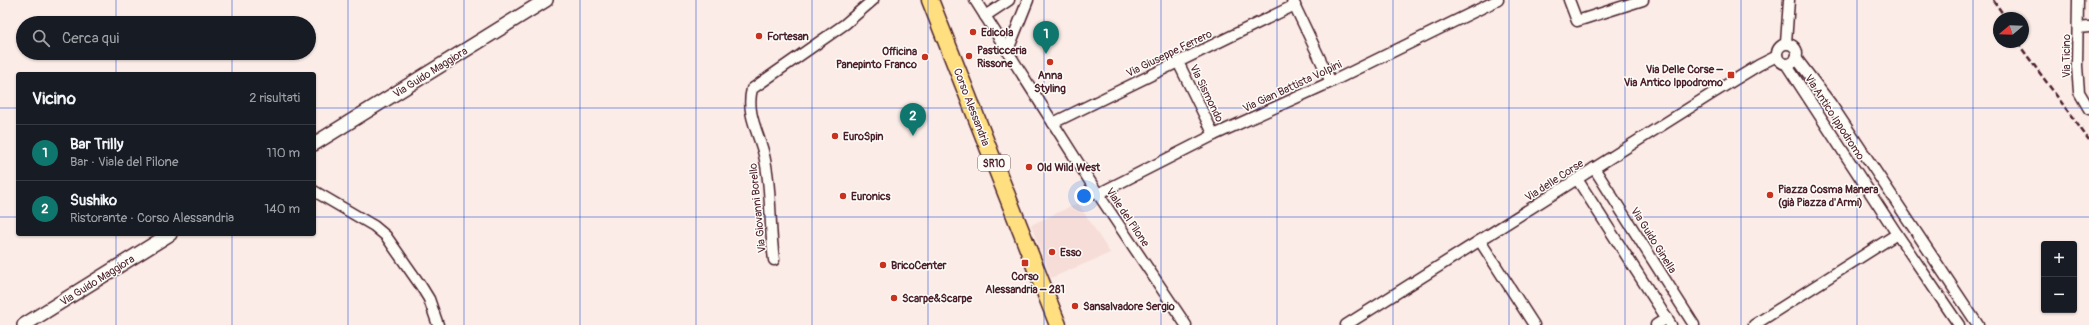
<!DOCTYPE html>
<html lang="it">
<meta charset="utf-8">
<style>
body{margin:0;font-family:Pangolin,sans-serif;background:#20242c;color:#f1f3f6}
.controls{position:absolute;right:12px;bottom:12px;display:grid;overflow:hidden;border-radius:4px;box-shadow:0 1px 3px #0004}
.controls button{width:36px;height:36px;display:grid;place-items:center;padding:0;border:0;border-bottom:1px solid #363941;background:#171b24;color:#f1f3f6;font:20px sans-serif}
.compass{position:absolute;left:1993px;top:12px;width:36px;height:36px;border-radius:50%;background:#171b24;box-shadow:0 1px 3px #0004;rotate:251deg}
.you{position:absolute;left:1084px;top:196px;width:14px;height:14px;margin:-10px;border:3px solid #fff;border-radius:50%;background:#1a73e8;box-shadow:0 0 0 6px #1a73e833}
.badge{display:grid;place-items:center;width:26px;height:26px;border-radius:50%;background:#0f766e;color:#fff;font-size:13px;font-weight:700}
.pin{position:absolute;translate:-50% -33px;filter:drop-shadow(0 1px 2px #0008)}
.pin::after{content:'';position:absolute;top:21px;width:14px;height:12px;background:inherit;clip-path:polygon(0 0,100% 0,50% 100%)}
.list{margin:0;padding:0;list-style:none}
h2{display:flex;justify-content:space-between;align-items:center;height:52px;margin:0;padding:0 16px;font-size:17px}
h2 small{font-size:13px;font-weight:400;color:#9ea1a6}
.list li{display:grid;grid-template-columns:26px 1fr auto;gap:12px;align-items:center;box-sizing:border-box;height:56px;padding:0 16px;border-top:1px solid #363941}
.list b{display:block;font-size:15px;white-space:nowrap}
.list p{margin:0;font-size:13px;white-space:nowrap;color:#9ea1a6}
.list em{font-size:13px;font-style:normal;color:#9ea1a6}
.icon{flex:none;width:22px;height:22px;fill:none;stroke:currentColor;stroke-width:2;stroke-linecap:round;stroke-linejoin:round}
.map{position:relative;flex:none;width:2089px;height:325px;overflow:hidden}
.search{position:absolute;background:#171b24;box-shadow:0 1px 3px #0004;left:16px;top:16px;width:300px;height:44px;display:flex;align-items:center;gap:10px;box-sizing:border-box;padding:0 14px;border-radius:22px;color:#9ea1a6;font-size:15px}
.panel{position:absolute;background:#171b24;box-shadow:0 1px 3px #0004;left:16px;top:72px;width:300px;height:164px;border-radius:4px}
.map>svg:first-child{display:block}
.built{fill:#f6ddd8}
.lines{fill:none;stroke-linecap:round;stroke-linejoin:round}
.minor-casing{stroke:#4a1f2b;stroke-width:13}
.tertiary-casing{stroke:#4a1f2b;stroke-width:16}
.primary-casing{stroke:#4a1f2b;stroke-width:19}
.minor{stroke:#fdfcf7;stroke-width:10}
.tertiary{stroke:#fdfcf7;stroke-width:13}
.primary{stroke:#ffdf80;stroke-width:16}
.rail{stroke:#4a1f2b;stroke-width:2.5;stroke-dasharray:6 3;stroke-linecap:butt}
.grid{fill:none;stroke:#1d4ed8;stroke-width:1;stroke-opacity:0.55}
.poi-dot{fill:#c8321e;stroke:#fdfcf7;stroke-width:1.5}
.labels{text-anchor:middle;stroke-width:3;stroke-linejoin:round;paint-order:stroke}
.shield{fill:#fdfcf7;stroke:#806168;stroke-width:1}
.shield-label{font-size:10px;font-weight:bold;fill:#4a1f2b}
.poi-label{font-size:11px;font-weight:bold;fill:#4a1f2b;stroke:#fdfcf7;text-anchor:start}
.street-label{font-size:11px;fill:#4a1f2b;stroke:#fdfcf7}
</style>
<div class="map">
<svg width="2089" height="325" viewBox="0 0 2089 325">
<rect width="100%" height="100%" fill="#fbece7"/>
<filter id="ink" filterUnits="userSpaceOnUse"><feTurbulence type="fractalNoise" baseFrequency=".025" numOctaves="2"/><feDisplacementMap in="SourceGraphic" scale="8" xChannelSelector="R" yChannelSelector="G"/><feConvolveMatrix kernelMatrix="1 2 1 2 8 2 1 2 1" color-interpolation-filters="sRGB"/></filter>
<g filter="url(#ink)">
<polygon class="built" points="1078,203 1110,253 1051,278 1031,225"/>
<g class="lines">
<defs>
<g id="minor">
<polyline points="975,0 1098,194 1186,325"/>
<polyline points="1292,0 1331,82"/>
<polyline points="1569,0 1577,21 1643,0"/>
<polyline points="2078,0 2077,66 2079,92 2089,109"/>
<polyline points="985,16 1009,0"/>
<polyline points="2078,28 2089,27"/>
<polyline points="1786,43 1789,0"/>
<circle cx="1787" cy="54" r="10"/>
<polyline points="1008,50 1028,0"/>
<polyline points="1796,58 1831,104 1978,325"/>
<polyline points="1178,62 1214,135"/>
<polyline points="1786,64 1897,234 1959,325"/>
<polyline points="1053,123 1295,5"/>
<polyline points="1594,168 1694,325"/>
<polyline points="1577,179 1671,325"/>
<polyline points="314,191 374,226 386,236 421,286 429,299 438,325"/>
<polyline points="1098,194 1214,135 1331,82 1498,0"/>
<polyline points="1480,241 1534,325"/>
<path d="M 774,260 C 769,224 772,186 763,151 C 757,130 746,111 752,89 L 845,24 L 873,0"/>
<polyline points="1346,325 1713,93 1759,65 1777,56"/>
<polyline points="1656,325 1667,318"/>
<polyline points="1754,325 1897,234"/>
</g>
<g id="tertiary">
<polyline points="314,144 546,0"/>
<polyline points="24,325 170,234"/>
</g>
<polyline id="primary" points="930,0 1058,325"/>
</defs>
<use href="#minor" class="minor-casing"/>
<use href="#tertiary" class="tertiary-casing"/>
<use href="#primary" class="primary-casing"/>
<use href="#minor" class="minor"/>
<use href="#tertiary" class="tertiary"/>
<use href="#primary" class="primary"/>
<g class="rail">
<polyline points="1993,0 2006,18"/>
<polyline points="2017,42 2089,140"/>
</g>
</g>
</g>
<path class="grid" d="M 116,0 L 116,23M 232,0 L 232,23M 348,0 L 348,325M 464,0 L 464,325M 580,0 L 580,325M 696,0 L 696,325M 812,0 L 812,325M 928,0 L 928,325M 1044,0 L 1044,325M 1161,0 L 1161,325M 1277,0 L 1277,325M 1393,0 L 1393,325M 1509,0 L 1509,325M 1625,0 L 1625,325M 1741,0 L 1741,325M 1857,0 L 1857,325M 1973,0 L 1973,325M 116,53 L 116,74M 232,53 L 232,74M 0,108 L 18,108M 314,108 L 2089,108M 0,217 L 18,217M 314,217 L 2089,217M 116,234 L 116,325M 232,234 L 232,325"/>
<g class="poi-dot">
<circle cx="973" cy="32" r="4"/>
<circle cx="759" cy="36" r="4"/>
<circle cx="969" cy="56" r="4"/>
<circle cx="925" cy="57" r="4"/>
<circle cx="1050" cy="62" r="4"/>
<rect x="1727" y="71" width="8" height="8" rx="2"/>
<circle cx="835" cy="136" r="4"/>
<circle cx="1029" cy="167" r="4"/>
<circle cx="1770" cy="195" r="4"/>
<circle cx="843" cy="196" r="4"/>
<circle cx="1052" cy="252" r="4"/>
<rect x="1021" y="259" width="8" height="8" rx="2"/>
<circle cx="883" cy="265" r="4"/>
<circle cx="894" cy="298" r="4"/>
<circle cx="1075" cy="306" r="4"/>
</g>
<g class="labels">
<rect class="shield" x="978" y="155" width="32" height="16" rx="3"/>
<g class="shield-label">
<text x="994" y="167">SR10</text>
</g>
<g class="poi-label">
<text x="981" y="36">Edicola</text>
<text x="767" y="40">Fortesan</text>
<text x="977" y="54">Pasticceria<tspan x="977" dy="13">Rissone</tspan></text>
<text x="917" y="55" text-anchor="end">Officina<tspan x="917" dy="13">Panepinto Franco</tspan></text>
<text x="1723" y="73" text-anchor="end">Via Delle Corse –<tspan x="1723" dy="13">Via Antico Ippodromo</tspan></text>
<text x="1050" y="79" text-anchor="middle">Anna<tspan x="1050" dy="13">Styling</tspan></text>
<text x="843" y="140">EuroSpin</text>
<text x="1037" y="171">Old Wild West</text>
<text x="1778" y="193">Piazza Cosma Manera<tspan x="1778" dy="13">(già Piazza d'Armi)</tspan></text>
<text x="851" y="200">Euronics</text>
<text x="1060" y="256">Esso</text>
<text x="891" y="269">BricoCenter</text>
<text x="1025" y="280" text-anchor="middle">Corso<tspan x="1025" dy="13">Alessandria – 281</tspan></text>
<text x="902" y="302">Scarpe&amp;Scarpe</text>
<text x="1083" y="310">Sansalvadore Sergio</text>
</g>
<g class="street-label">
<text transform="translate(1169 53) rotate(-26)" y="4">Via Giuseppe Ferrero</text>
<text transform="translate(2066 56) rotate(-90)" y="4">Via Ticino</text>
<text transform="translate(430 72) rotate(-32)" y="4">Via Guido Maggiora</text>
<text transform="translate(1292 86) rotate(-25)" y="4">Via Gian Battista Volpini</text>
<text transform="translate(1207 93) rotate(64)" y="4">Via Sismondo</text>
<text transform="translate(972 107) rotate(69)" y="4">Corso Alessandria</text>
<text transform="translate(1835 117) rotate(57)" y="4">Via Antico Ippodromo</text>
<text transform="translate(1554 180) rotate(-33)" y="4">Via delle Corse</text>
<text transform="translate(757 208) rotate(-96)" y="4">Via Giovanni Borello</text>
<text transform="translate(1128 217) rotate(56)" y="4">Viale del Pilone</text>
<text transform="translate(1654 240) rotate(58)" y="4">Via Guido Ginella</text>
<text transform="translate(97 280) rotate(-32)" y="4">Via Guido Maggiora</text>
</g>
</g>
</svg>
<div class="controls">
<button>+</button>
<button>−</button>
</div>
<svg class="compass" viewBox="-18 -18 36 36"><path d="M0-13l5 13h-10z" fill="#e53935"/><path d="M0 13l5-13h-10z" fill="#9ea1a6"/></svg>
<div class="you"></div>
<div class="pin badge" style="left:1046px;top:54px">1</div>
<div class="pin badge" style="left:913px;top:136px">2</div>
<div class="search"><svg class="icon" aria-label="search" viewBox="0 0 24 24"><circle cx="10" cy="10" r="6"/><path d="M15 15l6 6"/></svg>Cerca qui</div>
<section class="panel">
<h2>Vicino<small>2 risultati</small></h2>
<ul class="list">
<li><span class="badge">1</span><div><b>Bar Trilly</b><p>Bar · Viale del Pilone</p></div><em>110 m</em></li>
<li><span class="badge">2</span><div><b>Sushiko</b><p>Ristorante · Corso Alessandria</p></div><em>140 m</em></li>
</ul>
</section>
</div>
